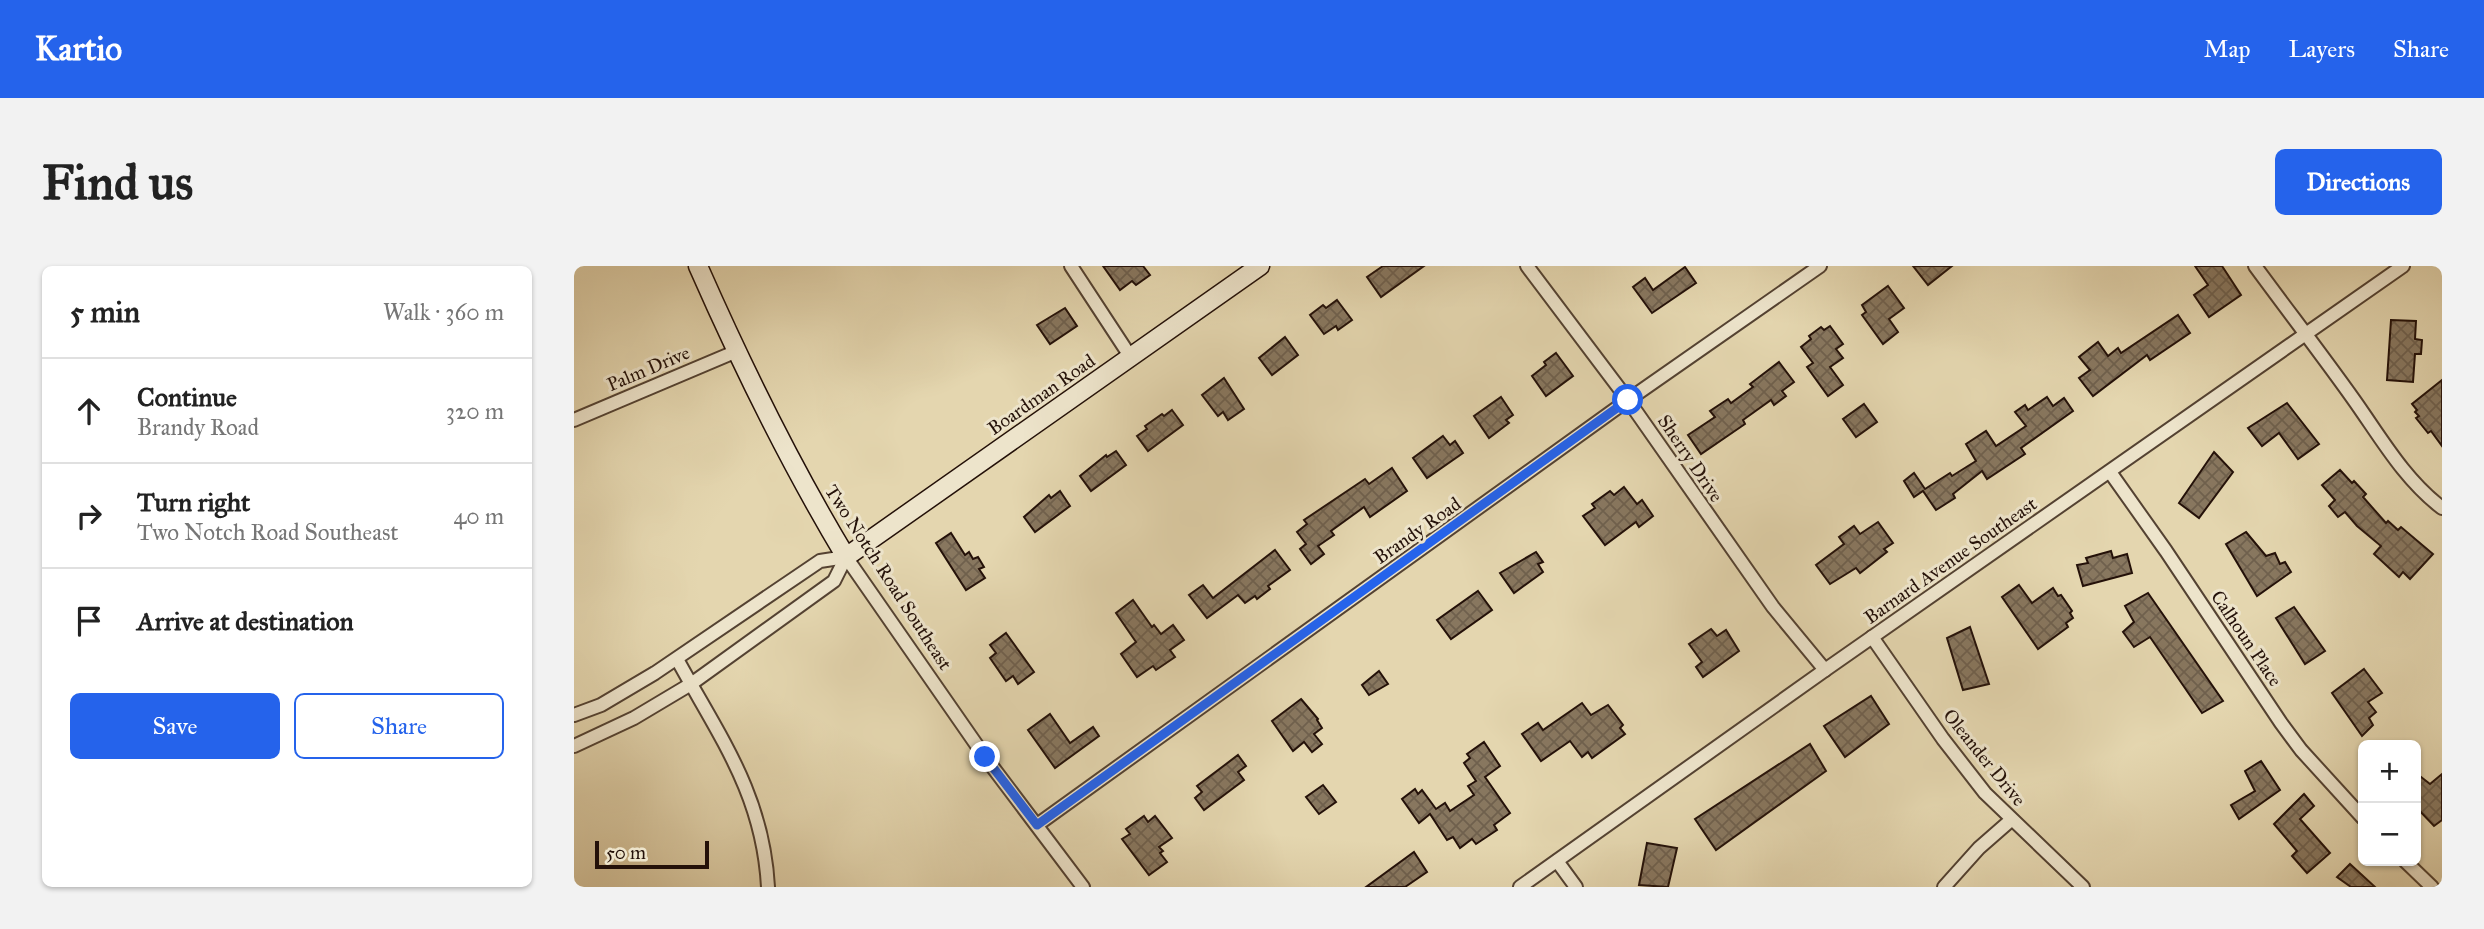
<!DOCTYPE html>
<meta charset="utf-8">
<style>
body{margin:0;font-family:"IM FELL Great Primer",serif;background:#f2f2f2;color:#222}
.controls{position:absolute;right:21px;bottom:21px;display:grid;overflow:hidden;border-radius:10px;box-shadow:0 2px 5px #0004}
.controls button{width:63px;height:63px;display:grid;place-items:center;padding:0;border:0;border-bottom:2px solid #e0e0e0;background:#fff;color:#222;font:35px sans-serif}
.scale{position:absolute;left:21px;bottom:18px;width:114px;box-sizing:border-box;padding-left:7px;border:4px solid #241109;border-top:0;font-size:19px;line-height:24px;white-space:nowrap;color:#241109;-webkit-text-stroke:5px #ede4cb;paint-order:stroke}
.stop{position:absolute;width:21px;height:21px;margin:-16px;border:5px solid #2563eb;border-radius:50%;background:#fff}
.stop.end{background:#2563eb;border-color:#fff;box-shadow:0 2px 7px #0008}
.list{margin:0;padding:0;list-style:none}
h2{display:flex;justify-content:space-between;align-items:center;height:91px;margin:0;padding:0 28px;font-size:30px}
h2 small{font-size:23px;font-weight:400;color:#767676}
.list li{display:grid;grid-template-columns:46px 1fr auto;gap:21px;align-items:center;box-sizing:border-box;height:105px;padding:0 28px;border-top:2px solid #e0e0e0}
.list b{display:block;font-size:26px;white-space:nowrap}
.list p{margin:0;font-size:23px;white-space:nowrap;color:#767676}
.list em{font-size:23px;font-style:normal;color:#767676}
.actions{display:flex;gap:14px;padding:21px 28px}
.actions a{flex:1;padding:16px 0;border:2px solid #2563eb;border-radius:10px;text-align:center;font-size:24px;color:#2563eb}
.actions .main{background:#2563eb;color:#fff}
.icon{flex:none;width:38px;height:38px;fill:none;stroke:currentColor;stroke-width:2;stroke-linecap:round;stroke-linejoin:round}
.map{position:relative;flex:none;width:1868px;height:621px;overflow:hidden;border-radius:10px}
header{display:flex;align-items:center;gap:42px;box-sizing:border-box;height:98px;padding:0 35px;background:#2563eb;color:#fff}
header strong{font-size:33px}
nav{display:flex;gap:38px;margin-inline-start:auto;font-size:24px}
.intro{display:flex;align-items:center;justify-content:space-between;box-sizing:border-box;height:168px;padding:0 42px}
h1{margin:0;font-size:49px}
.button{padding:18px 32px;border-radius:10px;background:#2563eb;color:#fff;font-size:24px;font-weight:700}
main{display:flex;gap:42px;padding:0 42px}
aside{flex:1;background:#fff;border-radius:10px;box-shadow:0 2px 5px #0004}
.map>svg:first-child{display:block}
.building{fill:url(#building-cross-hatch);stroke:#241109;stroke-width:2}
.lines{fill:none;stroke-linecap:round;stroke-linejoin:round}
.street-casing{stroke:#544232;stroke-width:16}
.secondary-casing{stroke:#241109;stroke-width:21}
.street{stroke:#ede4cb;stroke-width:12}
.secondary{stroke:#ede4cb;stroke-width:18}
.route{stroke:#2563eb;stroke-width:9}
.labels{text-anchor:middle;stroke-width:6;stroke-linejoin:round;paint-order:stroke}
.street-label{font-size:19px;fill:#241109;stroke:#ede4cb}
</style>
<header>
<strong>Kartio</strong>
<nav><a>Map</a><a>Layers</a><a>Share</a></nav>
</header>
<div class="intro"><h1>Find us</h1><a class="button">Directions</a></div>
<main>
<aside>
<h2>5 min<small>Walk · 360 m</small></h2>
<ul class="list">
<li><svg class="icon" aria-label="ahead" viewBox="0 0 24 24"><path d="M12 20V5M6 11l6-6 6 6"/></svg><div><b>Continue</b><p>Brandy Road</p></div><em>320 m</em></li>
<li><svg class="icon" aria-label="right" viewBox="0 0 24 24"><path d="M7 20v-9h11M14 6l5 5-5 5"/></svg><div><b>Turn right</b><p>Two Notch Road Southeast</p></div><em>40 m</em></li>
<li><svg class="icon" aria-label="arrive" viewBox="0 0 24 24"><path d="M6 21V4h12l-3 4 3 4H6"/></svg><div><b>Arrive at destination</b></div></li>
</ul>
<div class="actions"><a class="main">Save</a><a>Share</a></div>
</aside>
<div class="map">
<svg width="1868" height="621" viewBox="0 0 1868 621">
<defs>
<pattern id="building-cross-hatch" width="8" height="8" patternUnits="userSpaceOnUse" patternTransform="scale(1.75)"><rect width="8" height="8" fill="#88775f"/><path d="M0 0l8 8M0 8l8-8" fill="none" stroke="#6f604d"/></pattern>
</defs>
<rect width="100%" height="100%" fill="#e4d6af"/>
<filter id="stains"><feTurbulence type="fractalNoise" baseFrequency=".00286" numOctaves="4"/><feColorMatrix values="0 0 0 0 .2 0 0 0 0 .09 0 0 0 0 .02 0 0 0 .5 -.17"/></filter>
<radialGradient id="worn" r=".72"><stop offset=".6" stop-color="#630" stop-opacity="0"/><stop offset="1" stop-color="#630" stop-opacity=".3"/></radialGradient>
<g class="building">
<polygon points="529,0 569,0 576,9 562,19 558,15 546,24"/>
<polygon points="809,0 850,0 807,31 793,11"/>
<polygon points="1339,0 1378,0 1354,19"/>
<polygon points="1621,0 1648,0 1667,29 1635,51 1620,29 1634,19"/>
<polygon points="1111,1 1122,17 1078,47 1059,21 1071,12 1079,24"/>
<polygon points="1314,20 1330,42 1315,53 1324,66 1309,78 1288,49 1292,46 1288,39"/>
<polygon points="763,34 778,54 764,64 762,60 750,68 736,49 749,39 752,42"/>
<polygon points="491,42 503,60 476,78 463,59"/>
<polygon points="1604,49 1616,67 1576,94 1573,89 1519,130 1505,112 1516,104 1505,91 1524,76 1534,90 1544,82 1547,87"/>
<polygon points="1817,54 1842,55 1841,73 1848,74 1847,88 1841,88 1839,116 1813,114"/>
<polygon points="1256,60 1269,78 1262,83 1269,92 1256,101 1269,119 1254,130 1233,101 1239,97 1227,81 1237,73 1235,70 1247,61 1250,64"/>
<polygon points="711,71 724,89 698,109 685,92"/>
<polygon points="982,87 999,110 972,130 958,110 972,99 970,96"/>
<polygon points="1205,96 1220,116 1208,125 1212,130 1200,139 1197,134 1169,154 1171,158 1127,188 1114,169 1141,151 1136,145 1154,133 1157,137 1179,121 1176,118"/>
<polygon points="650,112 670,143 654,154 649,146 644,150 628,129"/>
<polygon points="1868,114 1868,180 1857,165 1854,167 1842,152 1845,150 1841,146 1843,144 1838,138"/>
<polygon points="927,131 939,149 932,154 935,157 915,172 900,150"/>
<polygon points="1473,131 1479,140 1490,132 1499,145 1447,182 1451,188 1413,213 1408,205 1379,228 1381,232 1362,244 1349,225 1340,231 1330,215 1340,207 1351,223 1376,207 1378,210 1402,195 1392,178 1412,165 1422,180 1452,160 1441,146 1451,139 1454,144"/>
<polygon points="1713,137 1745,178 1724,193 1705,167 1688,180 1674,162"/>
<polygon points="1290,138 1303,156 1282,171 1269,153"/>
<polygon points="598,144 609,159 574,185 563,170 573,163 571,160 588,148 590,150"/>
<polygon points="869,170 876,179 881,175 889,187 853,212 839,192"/>
<polygon points="542,185 552,199 517,225 506,210 532,189 533,191"/>
<polygon points="1640,186 1659,206 1625,252 1605,237"/>
<polygon points="818,202 833,225 796,251 790,241 757,265 760,269 744,280 750,288 737,298 726,283 732,278 723,266 733,258 730,254 791,213 795,218"/>
<polygon points="1766,204 1778,217 1780,215 1792,228 1789,231 1812,257 1814,255 1824,264 1827,261 1859,288 1836,313 1829,306 1825,311 1800,288 1807,280 1783,260 1771,246 1764,251 1755,240 1761,234 1748,219"/>
<polygon points="1050,221 1063,238 1068,234 1079,250 1065,261 1062,256 1031,279 1009,250 1021,242 1018,238 1036,225 1040,229"/>
<polygon points="486,225 496,240 461,266 450,251 475,229 477,232"/>
<polygon points="1304,256 1319,277 1310,283 1313,286 1286,307 1282,302 1256,318 1242,299 1270,278 1265,271 1280,260 1286,268"/>
<polygon points="1672,266 1692,290 1701,287 1706,298 1711,296 1717,306 1683,330 1652,278"/>
<polygon points="377,267 391,289 395,286 399,293 404,291 410,301 405,303 411,312 392,324 362,277"/>
<polygon points="701,284 716,304 694,320 696,323 683,333 681,330 671,337 664,329 633,352 615,329 629,319 639,332"/>
<polygon points="1537,285 1539,292 1553,288 1558,307 1509,320 1503,299 1514,297 1512,292"/>
<polygon points="962,286 969,296 964,298 969,306 940,327 926,307"/>
<polygon points="1445,319 1458,337 1479,322 1484,330 1487,329 1498,345 1496,347 1499,352 1492,357 1494,361 1464,383 1428,331"/>
<polygon points="904,325 918,344 877,373 863,354"/>
<polygon points="1574,327 1649,435 1628,447 1576,371 1560,381 1549,366 1560,356 1551,340"/>
<polygon points="559,334 578,361 580,359 587,368 599,359 610,374 596,384 601,391 582,404 579,400 563,411 547,388 562,376 542,347"/>
<polygon points="1720,341 1751,385 1731,398 1702,352"/>
<polygon points="1396,361 1415,418 1389,424 1373,372"/>
<polygon points="1137,363 1143,370 1152,364 1165,385 1129,411 1122,401 1128,396 1115,378"/>
<polygon points="432,367 460,406 444,418 439,410 432,415 416,392 422,387 416,379"/>
<polygon points="1790,403 1808,427 1794,436 1802,446 1795,452 1799,459 1788,470 1758,427"/>
<polygon points="805,405 814,418 795,429 788,419"/>
<polygon points="1297,430 1315,458 1271,491 1250,460"/>
<polygon points="727,433 744,453 743,454 748,462 740,468 748,478 738,486 730,476 719,485 698,455"/>
<polygon points="1008,437 1017,449 1034,439 1049,459 1046,462 1051,468 1018,492 1014,486 1008,491 996,475 967,495 948,468 964,457 969,464"/>
<polygon points="476,448 496,477 519,461 525,470 481,502 454,464"/>
<polygon points="910,476 926,500 911,511 936,547 920,559 923,564 902,578 898,573 886,582 879,571 873,574 856,548 845,557 828,533 841,523 844,528 848,524 862,543 871,537 876,545 900,529 894,520 902,515 890,497 896,492 893,488"/>
<polygon points="1236,478 1252,505 1142,584 1121,553"/>
<polygon points="664,489 672,500 664,506 670,514 630,544 621,532 628,526 623,520"/>
<polygon points="1687,495 1706,524 1665,553 1657,539 1681,525 1671,505"/>
<polygon points="1842,507 1856,518 1868,508 1868,554 1860,560 1842,541"/>
<polygon points="749,519 762,536 745,548 732,531"/>
<polygon points="1730,528 1740,540 1726,553 1756,587 1733,607 1718,590 1723,585 1700,558"/>
<polygon points="570,550 574,556 581,550 598,572 585,581 589,585 586,587 593,596 575,609 548,573 556,568 552,563"/>
<polygon points="1073,577 1103,582 1094,621 1065,619"/>
<polygon points="840,586 853,606 831,621 792,621"/>
<polygon points="1776,598 1801,621 1777,621 1763,611"/>
</g>
<g class="lines">
<defs>
<g id="street">
<polyline points="497,0 556,90"/>
<polyline points="953,0 1054,134 1199,341 1251,404"/>
<path d="M 1681,0 C 1714,45 1748,89 1780,134 C 1807,172 1830,213 1868,242"/>
<polyline points="0,154 163,85"/>
<polyline points="1536,206 1592,285 1707,457 1727,484 1789,552"/>
<polyline points="272,291 411,491 509,621"/>
<polyline points="1298,371 1369,473 1411,527 1509,621"/>
<path d="M 103,393 C 145,470 189,528 194,621"/>
<polyline points="0,449 27,439 81,407 246,295 272,291"/>
<polyline points="0,480 60,452 117,418 260,315 272,291"/>
<polyline points="463,559 1054,134 1246,0"/>
<polyline points="983,595 1002,621"/>
<polyline points="1831,595 1858,621"/>
<polyline points="946,621 1251,404 1829,0"/>
<polyline points="1370,621 1405,582 1437,554"/>
</g>
<path id="secondary" d="M 124,0 C 168,100 216,198 272,291 L 686,0"/>
</defs>
<use href="#street" class="street-casing"/>
<use href="#secondary" class="secondary-casing"/>
<use href="#street" class="street"/>
<use href="#secondary" class="secondary"/>
</g>
<g class="lines">
<polyline class="route" points="411,491 463,559 1054,134"/>
</g>
<g class="labels">
<g class="street-label">
<text transform="translate(74 102) rotate(-23)" y="7">Palm Drive</text>
<text transform="translate(467 128) rotate(-35)" y="7">Boardman Road</text>
<text transform="translate(1117 192) rotate(56)" y="7">Sherry Drive</text>
<text transform="translate(843 264) rotate(-35)" y="7">Brandy Road</text>
<text transform="translate(1376 294) rotate(-35)" y="7">Barnard Avenue Southeast</text>
<text transform="translate(315 311) rotate(57)" y="7">Two Notch Road Southeast</text>
<text transform="translate(1673 372) rotate(56)" y="7">Calhoun Place</text>
<text transform="translate(1411 491) rotate(51)" y="7">Oleander Drive</text>
</g>
</g>
<rect width="100%" height="100%" filter="url(#stains)"/>
<rect width="100%" height="100%" fill="url(#worn)"/>
</svg>
<div class="controls">
<button>+</button>
<button>−</button>
</div>
<div class="scale">50 m</div>
<div class="stop" style="left:1054px;top:134px"></div>
<div class="stop end" style="left:411px;top:491px"></div>
</div>
</main>
